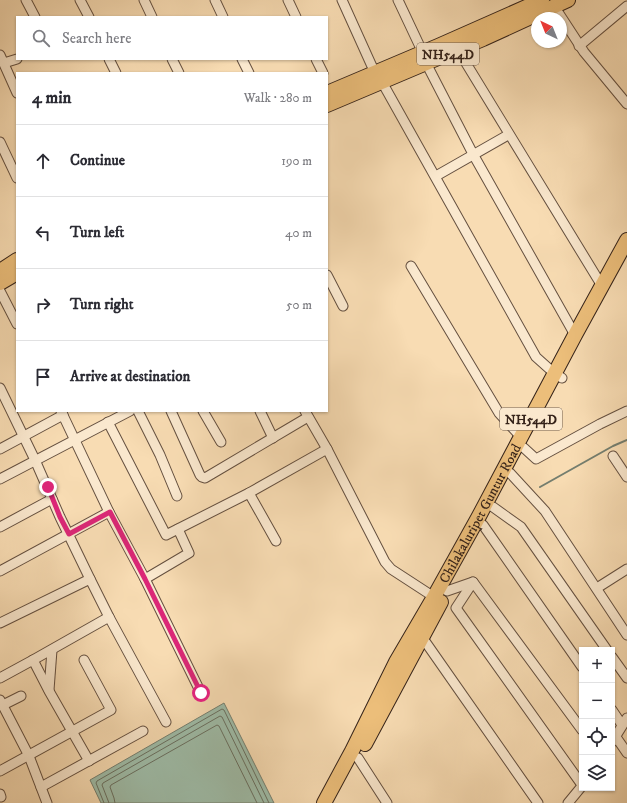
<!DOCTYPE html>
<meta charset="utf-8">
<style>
body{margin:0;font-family:"IM FELL DW Pica",serif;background:#f7f7f7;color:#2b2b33}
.controls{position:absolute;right:12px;bottom:12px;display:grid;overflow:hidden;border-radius:0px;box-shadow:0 1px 3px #0004}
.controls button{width:36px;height:36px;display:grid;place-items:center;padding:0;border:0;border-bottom:1px solid #e1e1e2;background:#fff;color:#2b2b33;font:20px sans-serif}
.compass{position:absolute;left:531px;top:12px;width:36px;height:36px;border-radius:50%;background:#fff;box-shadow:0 1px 3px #0004;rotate:317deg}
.stop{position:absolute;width:12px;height:12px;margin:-9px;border:3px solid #db2777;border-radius:50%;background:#fff}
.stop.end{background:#db2777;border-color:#fff;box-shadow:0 1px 4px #0008}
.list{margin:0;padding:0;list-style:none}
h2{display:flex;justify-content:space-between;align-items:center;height:52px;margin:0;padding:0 16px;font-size:17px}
h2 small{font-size:13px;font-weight:400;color:#7c7c81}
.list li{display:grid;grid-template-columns:26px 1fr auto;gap:12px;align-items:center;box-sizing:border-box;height:72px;padding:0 16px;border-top:1px solid #e1e1e2}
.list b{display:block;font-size:15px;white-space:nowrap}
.list em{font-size:13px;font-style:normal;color:#7c7c81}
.icon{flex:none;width:22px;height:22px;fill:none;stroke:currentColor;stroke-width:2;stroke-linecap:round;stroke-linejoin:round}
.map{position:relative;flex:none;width:627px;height:803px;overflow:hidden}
.search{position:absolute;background:#fff;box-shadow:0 1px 3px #0004;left:16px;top:16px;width:312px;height:44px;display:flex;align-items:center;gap:10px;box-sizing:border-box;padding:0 14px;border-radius:0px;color:#7c7c81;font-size:15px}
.panel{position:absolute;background:#fff;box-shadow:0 1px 3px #0004;left:16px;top:72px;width:312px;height:340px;border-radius:0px}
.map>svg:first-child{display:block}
.water{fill:#9ebca8;stroke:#747e6f}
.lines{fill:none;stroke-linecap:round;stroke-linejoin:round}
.shore{stroke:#696f60;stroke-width:1}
.stream{stroke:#747e6f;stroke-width:2}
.minor-casing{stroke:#655040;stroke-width:11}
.highway-casing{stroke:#342219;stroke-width:16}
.minor{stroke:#fae8ce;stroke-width:9}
.highway{stroke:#ecbe7a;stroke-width:14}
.route{stroke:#db2777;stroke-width:5}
.labels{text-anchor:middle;stroke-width:3;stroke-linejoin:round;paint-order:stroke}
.shield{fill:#fae8ce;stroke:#6f5d4f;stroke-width:1}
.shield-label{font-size:13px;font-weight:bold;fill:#342219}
.street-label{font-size:14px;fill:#342219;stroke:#fae8ce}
</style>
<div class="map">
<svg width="627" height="803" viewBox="0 0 627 803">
<rect width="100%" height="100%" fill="#f8dcb3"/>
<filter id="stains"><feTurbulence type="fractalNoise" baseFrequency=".005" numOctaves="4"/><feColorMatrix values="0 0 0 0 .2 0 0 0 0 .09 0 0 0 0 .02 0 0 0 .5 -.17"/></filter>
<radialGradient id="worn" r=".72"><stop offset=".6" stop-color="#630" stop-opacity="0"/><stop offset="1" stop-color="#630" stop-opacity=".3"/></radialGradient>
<polygon class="water" points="224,703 274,803 101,803 90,780"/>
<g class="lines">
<g class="shore">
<polyline points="104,803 96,783 97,781 222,709 224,710 269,803"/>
<polyline points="109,803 102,785 103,783 220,716 222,717 264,803"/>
<polyline points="115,803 114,798 110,787 111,785 217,725 219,726 257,803"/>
</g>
<polyline class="stream" points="540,487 613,446 627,440"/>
<defs>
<g id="minor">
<polyline points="26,0 35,17"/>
<polyline points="80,0 89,17"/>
<polyline points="144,0 152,17"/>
<polyline points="215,0 223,17"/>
<polyline points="288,0 296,17"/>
<polyline points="342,0 375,73"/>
<polyline points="398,0 423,53"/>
<polyline points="554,6 584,52 627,104"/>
<polyline points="579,46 627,6"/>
<polyline points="458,50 602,286"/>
<polyline points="0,55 17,93"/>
<polyline points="109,59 116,73"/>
<polyline points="172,59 179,73"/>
<polyline points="242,59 249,73"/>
<polyline points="316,59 323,73"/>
<polyline points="4,63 17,59"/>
<polyline points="426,63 473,154 575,335"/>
<polyline points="382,82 536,357 555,374 562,378"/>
<polyline points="0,142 17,178"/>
<polyline points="436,176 508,135"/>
<polyline points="411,266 499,413 521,437"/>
<polyline points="327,275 343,306"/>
<polyline points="0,291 17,324"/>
<polyline points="0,388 35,460 60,517 90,579 109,617 166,722"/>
<polyline points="61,411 109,512 145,579 201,693"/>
<polyline points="138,411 160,455 177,496"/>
<polyline points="171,411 200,475 202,477 205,478 308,417"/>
<polyline points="203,411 221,442"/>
<polyline points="260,411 273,438"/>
<polyline points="305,411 327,449 385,562 391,569 434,597"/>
<polyline points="108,422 166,535 249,493 327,449"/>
<polyline points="524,448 536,459 600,424 627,411"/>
<polyline points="0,449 63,415"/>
<polyline points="613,456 627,477"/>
<polyline points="510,473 545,511 627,635"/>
<polyline points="0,479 130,411"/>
<polyline points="249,493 276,541"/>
<polyline points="493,507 521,527 607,650"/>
<polyline points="483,525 582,667"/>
<polyline points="0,527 52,499"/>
<polyline points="0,571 109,512"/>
<polyline points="145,579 189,553 178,529"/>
<polyline points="473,582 456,608 582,785"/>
<polyline points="597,588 627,569"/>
<polyline points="447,591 473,582 582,730"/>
<polyline points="0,623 90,579"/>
<polyline points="422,637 538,803"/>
<polyline points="612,657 627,678"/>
<polyline points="33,660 49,691 89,761"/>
<polyline points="0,678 33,660 109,617"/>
<polyline points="49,690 52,650"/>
<polyline points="0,700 29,756 47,803"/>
<polyline points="3,705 21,696"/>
<polyline points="612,710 622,725"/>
<polyline points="616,737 627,753"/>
<polyline points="612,742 627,718"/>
<polyline points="358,758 387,803"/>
<polyline points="0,771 111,710 84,660"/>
<polyline points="41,787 143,731"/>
<polyline points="0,794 1,797"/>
<polyline points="568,803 582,786"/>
</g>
<g id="highway">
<polyline points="327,93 438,46 542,0"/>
<polyline points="327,105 483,39 568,0"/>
<polyline points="0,271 17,260"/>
<polyline points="0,283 17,273"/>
<polyline points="365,744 441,602"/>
<path id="s1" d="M 324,803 L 352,751 L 396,662 L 434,597 L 478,518 L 575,335 L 627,240"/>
</g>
</defs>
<use href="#minor" class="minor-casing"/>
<use href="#highway" class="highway-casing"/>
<use href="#minor" class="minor"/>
<use href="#highway" class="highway"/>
</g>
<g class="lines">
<polyline class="route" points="48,487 60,517 69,534 110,512 145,579 201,693"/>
</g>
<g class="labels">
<g class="shield">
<rect x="417" y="43" width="62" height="22" rx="3"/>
<rect x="500" y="408" width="62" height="22" rx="3"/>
</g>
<g class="shield-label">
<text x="448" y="59">NH544D</text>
<text x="531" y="424">NH544D</text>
</g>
<g class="street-label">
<text dy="5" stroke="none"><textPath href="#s1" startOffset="329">Chilakaluripet Guntur Road</textPath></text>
</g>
</g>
<rect width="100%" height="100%" filter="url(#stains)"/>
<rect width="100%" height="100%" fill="url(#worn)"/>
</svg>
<div class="controls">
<button>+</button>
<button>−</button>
<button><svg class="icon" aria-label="locate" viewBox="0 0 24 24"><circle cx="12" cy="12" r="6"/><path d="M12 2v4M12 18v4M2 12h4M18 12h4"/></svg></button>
<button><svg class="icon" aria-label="layers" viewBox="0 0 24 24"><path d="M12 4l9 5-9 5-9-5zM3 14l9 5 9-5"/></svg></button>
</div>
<svg class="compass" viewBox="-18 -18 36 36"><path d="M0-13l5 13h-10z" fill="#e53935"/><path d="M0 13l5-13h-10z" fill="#7c7c81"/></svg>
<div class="stop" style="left:201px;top:693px"></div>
<div class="stop end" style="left:48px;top:487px"></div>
<div class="search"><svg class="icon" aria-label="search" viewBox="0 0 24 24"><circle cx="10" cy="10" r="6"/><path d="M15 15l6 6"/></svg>Search here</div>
<section class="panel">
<h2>4 min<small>Walk · 280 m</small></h2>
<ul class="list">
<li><svg class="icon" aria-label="ahead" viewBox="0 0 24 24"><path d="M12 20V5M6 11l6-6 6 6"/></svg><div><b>Continue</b></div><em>190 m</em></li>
<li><svg class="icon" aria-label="left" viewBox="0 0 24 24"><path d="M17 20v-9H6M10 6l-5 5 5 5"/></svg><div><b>Turn left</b></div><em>40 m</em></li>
<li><svg class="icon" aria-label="right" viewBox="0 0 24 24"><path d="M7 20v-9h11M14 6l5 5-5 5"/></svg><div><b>Turn right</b></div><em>50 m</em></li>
<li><svg class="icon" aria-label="arrive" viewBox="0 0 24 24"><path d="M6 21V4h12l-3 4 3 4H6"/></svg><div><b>Arrive at destination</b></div></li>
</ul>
</section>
</div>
